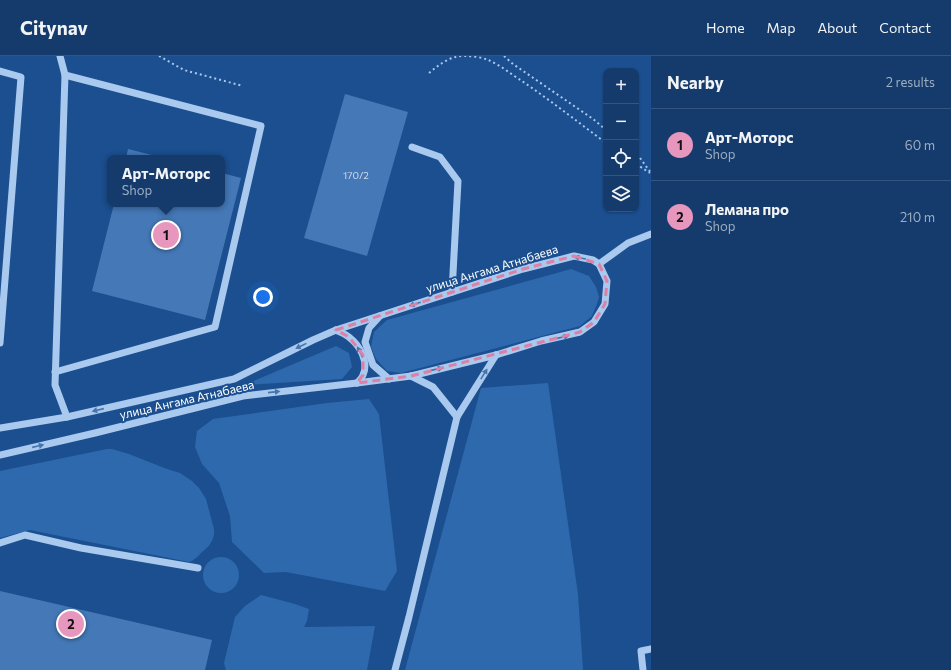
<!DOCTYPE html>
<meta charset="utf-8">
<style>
body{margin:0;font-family:Commissioner,sans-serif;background:#1d4271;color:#f1f3f6}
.controls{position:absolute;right:12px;top:12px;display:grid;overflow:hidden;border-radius:8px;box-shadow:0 1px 3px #0004}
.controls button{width:36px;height:36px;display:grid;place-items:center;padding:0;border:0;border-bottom:1px solid #33557e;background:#143b6b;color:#f1f3f6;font:20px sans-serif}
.you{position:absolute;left:263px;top:241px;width:14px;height:14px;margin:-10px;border:3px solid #fff;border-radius:50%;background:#1a73e8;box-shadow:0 0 0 6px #1a73e833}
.badge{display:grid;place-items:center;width:26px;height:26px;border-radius:50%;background:#e797bd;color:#111;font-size:13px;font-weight:700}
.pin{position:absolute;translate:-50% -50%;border:2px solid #fff;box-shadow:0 1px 4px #0006}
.popup{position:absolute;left:107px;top:99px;width:118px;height:52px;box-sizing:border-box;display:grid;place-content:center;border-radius:8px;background:#143b6b;filter:drop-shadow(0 1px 3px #0005);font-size:13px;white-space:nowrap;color:#9dadc1}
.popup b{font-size:15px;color:#f1f3f6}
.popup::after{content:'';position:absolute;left:50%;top:100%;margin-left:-8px;border:8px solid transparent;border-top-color:#143b6b}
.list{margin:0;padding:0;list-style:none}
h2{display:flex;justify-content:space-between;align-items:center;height:52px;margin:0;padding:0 16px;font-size:17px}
h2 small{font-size:13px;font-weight:400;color:#9dadc1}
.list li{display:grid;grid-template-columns:26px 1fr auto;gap:12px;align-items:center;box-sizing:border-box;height:72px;padding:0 16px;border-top:1px solid #33557e}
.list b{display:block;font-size:15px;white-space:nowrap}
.list p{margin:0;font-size:13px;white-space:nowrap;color:#9dadc1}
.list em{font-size:13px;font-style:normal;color:#9dadc1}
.icon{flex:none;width:22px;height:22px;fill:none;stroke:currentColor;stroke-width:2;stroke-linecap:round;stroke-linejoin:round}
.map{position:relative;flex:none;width:651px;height:614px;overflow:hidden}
header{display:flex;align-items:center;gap:24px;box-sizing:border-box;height:56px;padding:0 20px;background:#143b6b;border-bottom:1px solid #33557e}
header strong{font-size:19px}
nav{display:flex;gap:22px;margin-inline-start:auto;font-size:14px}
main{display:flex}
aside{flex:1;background:#143b6b}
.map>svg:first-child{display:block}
.green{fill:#2e69ad}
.building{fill:#4478b7}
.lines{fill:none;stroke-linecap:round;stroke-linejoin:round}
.path{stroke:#a9c9ee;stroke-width:2;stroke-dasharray:2 3;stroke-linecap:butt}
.minor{stroke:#a9c9ee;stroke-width:7}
.oneway{fill:#4674ac}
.marked{fill:none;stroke:#dd80a5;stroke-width:3;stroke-dasharray:8 5;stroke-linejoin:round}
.labels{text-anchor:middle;stroke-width:4;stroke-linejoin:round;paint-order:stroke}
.number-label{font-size:10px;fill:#d0dded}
.street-label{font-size:12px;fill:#fff;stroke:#1b4f8f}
</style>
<header>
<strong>Citynav</strong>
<nav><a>Home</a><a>Map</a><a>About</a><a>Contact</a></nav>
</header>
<main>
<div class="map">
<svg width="651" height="614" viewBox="0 0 651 614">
<rect width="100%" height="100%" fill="#1b4f8f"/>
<g class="green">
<polygon points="571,213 589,220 596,231 599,241 597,248 592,260 580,270 401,317 387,315 376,303 371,291 374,276 387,264"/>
<polygon points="336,290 349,297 352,311 342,323 244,329"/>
<polygon points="548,327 578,538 583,614 405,614 481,332"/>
<polygon points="369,343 379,358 397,515 385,535 286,516 264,517 232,486 230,460 219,427 202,408 195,391 197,375 213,363 327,347"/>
<path d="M 107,393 L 112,393 L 129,398 L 167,413 L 180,417 L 192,425 L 199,432 L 206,443 L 214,473 C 215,483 210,490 202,496 C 198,500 195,504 189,506 L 30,474 L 0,482 L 0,415 Z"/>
<circle cx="221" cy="519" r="18"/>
<polygon points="261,539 295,548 309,553 307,565 304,571 375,570 367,614 226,614 224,607 235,561 245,550"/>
</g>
<g class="building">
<polygon points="345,38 408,56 367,200 304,182"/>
<polygon points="128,93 160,101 160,102 126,102"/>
<polygon points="222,117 241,122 205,264 92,235 114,148 222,148"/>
<polygon points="0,535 212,584 205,614 0,614"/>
</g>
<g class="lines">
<g class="path">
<polyline points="159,0 184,14 243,30"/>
<polyline points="504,0 513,8 593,63 606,74"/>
<path d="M 429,17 C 440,8 450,0 464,0 C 472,0 481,1 488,4 C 499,8 512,19 522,25 C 551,45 578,66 606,87"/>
<polyline points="636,99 640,102 651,117"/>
<polyline points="636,108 650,117"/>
</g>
<g class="minor">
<polyline points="60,0 65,19 55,329 67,361"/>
<polyline points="0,15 21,21 0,287"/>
<polyline points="412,91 440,101 458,125 452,236"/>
<polyline points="599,208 628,187 651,178"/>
<polyline points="380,260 369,272 365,286 373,309 389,323"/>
<path d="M 336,274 C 340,276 346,278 350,282 C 360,290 369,306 363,319 C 362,322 359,325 357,327"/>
<polyline points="55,316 215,271 261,70 65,19"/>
<polyline points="411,320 433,331 457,361"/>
<polyline points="0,372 67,361 234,323 313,284 336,274 523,213 574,200 593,204 599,208 607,225 605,248 594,266 580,276 541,285 496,299 411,320 357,327 243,340 95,377 0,399"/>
<polyline points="0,487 25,479 81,492 198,512"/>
<polyline points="395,614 409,561 457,361 496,299"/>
<polyline points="643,614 641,595 651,593"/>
</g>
</g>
<defs><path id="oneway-solid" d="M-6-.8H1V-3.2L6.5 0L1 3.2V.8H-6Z"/></defs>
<g class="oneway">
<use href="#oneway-solid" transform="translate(580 202) rotate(-170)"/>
<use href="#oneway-solid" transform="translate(415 248) rotate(162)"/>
<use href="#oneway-solid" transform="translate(563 281) rotate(-13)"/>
<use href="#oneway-solid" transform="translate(301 290) rotate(154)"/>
<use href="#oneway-solid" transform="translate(360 296) rotate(-118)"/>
<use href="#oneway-solid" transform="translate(437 313) rotate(-13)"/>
<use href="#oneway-solid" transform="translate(484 318) rotate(-58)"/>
<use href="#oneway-solid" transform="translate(274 336) rotate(-6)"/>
<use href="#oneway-solid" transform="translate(98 354) rotate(167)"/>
<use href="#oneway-solid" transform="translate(38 390) rotate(-13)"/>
</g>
<path class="marked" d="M 574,200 L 599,208 L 607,225 L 605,248 L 594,266 L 580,276 L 411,320 L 357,327 L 363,319 L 363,299 L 349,281 L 336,274 L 523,213 Z"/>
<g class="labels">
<g class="number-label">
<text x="356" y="123">170/2</text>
</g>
<g class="street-label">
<text transform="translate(492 213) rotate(-17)" y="4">улица Ангама Атнабаева</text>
<text transform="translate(187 344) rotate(-13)" y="4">улица Ангама Атнабаева</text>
</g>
</g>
</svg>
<div class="controls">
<button>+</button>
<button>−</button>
<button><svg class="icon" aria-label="locate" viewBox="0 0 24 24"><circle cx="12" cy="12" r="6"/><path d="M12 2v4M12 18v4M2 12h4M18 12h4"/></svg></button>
<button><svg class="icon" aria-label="layers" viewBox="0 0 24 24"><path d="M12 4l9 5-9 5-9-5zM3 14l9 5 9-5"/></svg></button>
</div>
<div class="you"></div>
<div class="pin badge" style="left:166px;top:179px">1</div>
<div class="popup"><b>Арт-Моторс</b>Shop</div>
<div class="pin badge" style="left:71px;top:568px">2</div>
</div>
<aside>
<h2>Nearby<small>2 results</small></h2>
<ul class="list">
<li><span class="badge">1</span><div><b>Арт-Моторс</b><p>Shop</p></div><em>60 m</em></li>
<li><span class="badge">2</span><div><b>Лемана про</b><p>Shop</p></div><em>210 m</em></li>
</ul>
</aside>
</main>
